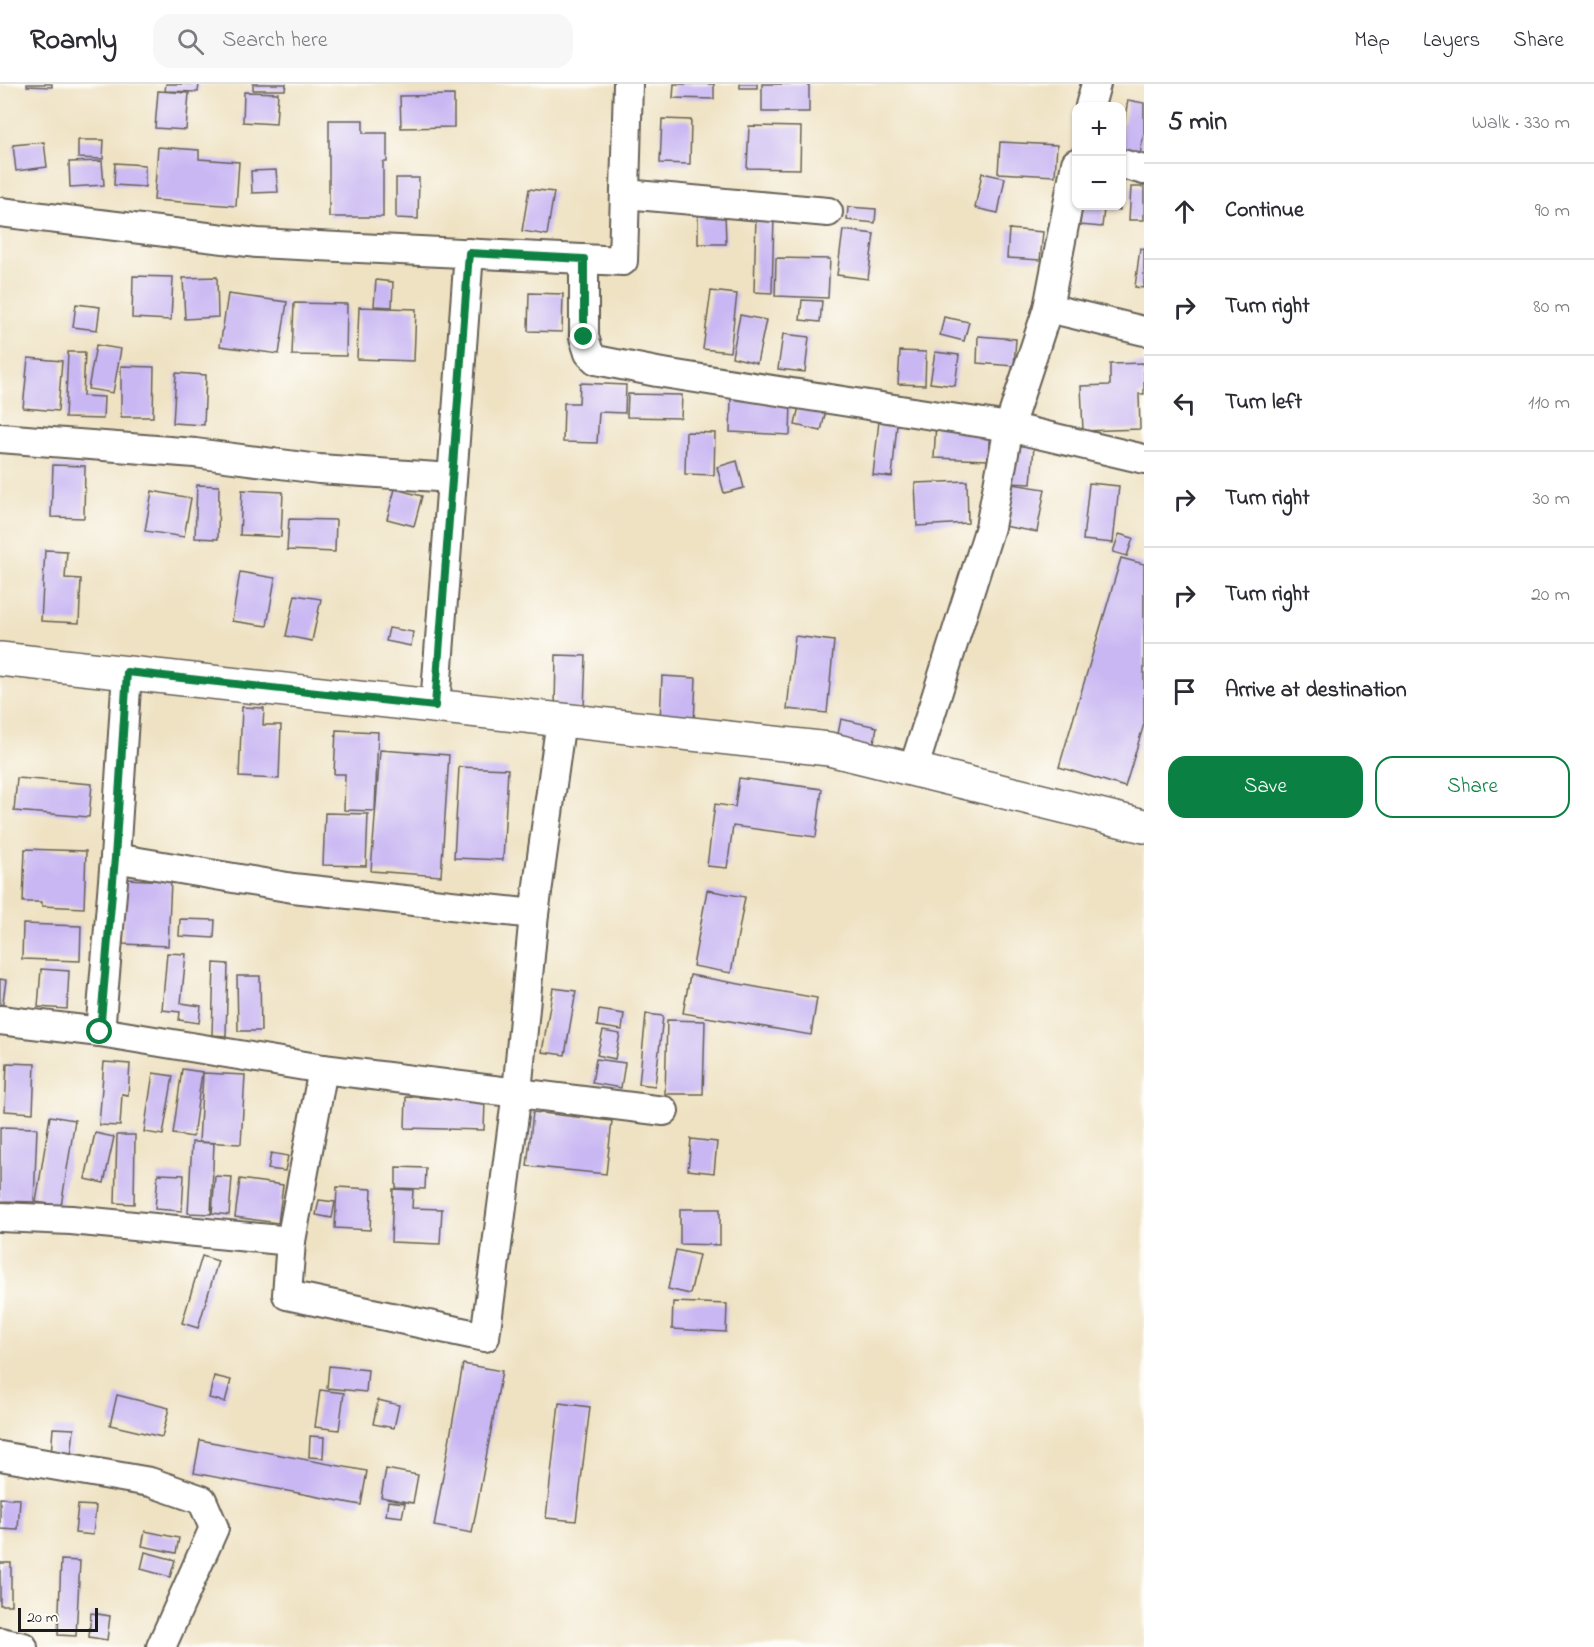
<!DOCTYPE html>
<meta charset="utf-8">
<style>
body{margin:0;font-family:"Indie Flower",sans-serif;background:#f7f7f7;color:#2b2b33}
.controls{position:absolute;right:18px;top:18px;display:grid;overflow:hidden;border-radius:12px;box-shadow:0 2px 4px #0004}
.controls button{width:54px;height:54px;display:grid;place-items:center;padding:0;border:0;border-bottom:2px solid #e1e1e2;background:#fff;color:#2b2b33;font:30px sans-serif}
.scale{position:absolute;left:18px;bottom:15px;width:80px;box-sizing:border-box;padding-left:6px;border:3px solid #1c1c1c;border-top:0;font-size:16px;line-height:21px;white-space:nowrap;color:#1c1c1c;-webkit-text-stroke:4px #fdfcf7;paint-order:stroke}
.stop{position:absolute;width:18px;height:18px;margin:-14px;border:4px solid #0b8043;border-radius:50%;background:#fff}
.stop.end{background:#0b8043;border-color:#fff;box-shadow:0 2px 6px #0008}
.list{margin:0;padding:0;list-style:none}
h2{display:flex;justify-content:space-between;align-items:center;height:78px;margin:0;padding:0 24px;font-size:26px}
h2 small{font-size:20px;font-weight:400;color:#7c7c81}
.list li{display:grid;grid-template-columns:39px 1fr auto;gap:18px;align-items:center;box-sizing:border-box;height:96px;padding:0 24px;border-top:2px solid #e1e1e2}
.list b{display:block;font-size:22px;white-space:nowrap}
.list em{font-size:20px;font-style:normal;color:#7c7c81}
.actions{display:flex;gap:12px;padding:18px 24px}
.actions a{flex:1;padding:14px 0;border:2px solid #0b8043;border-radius:18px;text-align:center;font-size:21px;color:#0b8043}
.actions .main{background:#0b8043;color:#fff}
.icon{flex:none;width:33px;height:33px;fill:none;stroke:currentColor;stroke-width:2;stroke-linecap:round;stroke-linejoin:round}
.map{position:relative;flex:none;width:1144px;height:1563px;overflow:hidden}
header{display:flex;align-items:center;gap:36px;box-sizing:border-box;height:84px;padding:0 30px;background:#fff;border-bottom:2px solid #e1e1e2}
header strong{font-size:28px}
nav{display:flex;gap:33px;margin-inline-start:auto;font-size:21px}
.search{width:420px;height:54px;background:#f7f7f7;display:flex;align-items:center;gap:15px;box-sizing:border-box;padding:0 21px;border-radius:18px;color:#7c7c81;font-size:22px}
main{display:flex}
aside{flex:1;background:#fff}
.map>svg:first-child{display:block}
.building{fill:#c9b7f3}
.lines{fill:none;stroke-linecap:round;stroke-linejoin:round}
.street-casing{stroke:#666156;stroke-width:32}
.secondary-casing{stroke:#666156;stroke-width:36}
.street{stroke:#fff;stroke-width:28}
.secondary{stroke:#fff;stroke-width:33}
.route{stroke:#0b8043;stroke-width:8}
</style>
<header>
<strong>Roamly</strong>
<div class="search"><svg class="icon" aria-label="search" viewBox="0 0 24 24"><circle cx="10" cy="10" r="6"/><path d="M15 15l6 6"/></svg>Search here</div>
<nav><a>Map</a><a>Layers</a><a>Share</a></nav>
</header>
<main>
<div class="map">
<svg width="1144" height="1563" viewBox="0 0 1144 1563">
<rect width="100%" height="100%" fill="#fdfcf7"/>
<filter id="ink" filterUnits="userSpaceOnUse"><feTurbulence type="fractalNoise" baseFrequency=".0167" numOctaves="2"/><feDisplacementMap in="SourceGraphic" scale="12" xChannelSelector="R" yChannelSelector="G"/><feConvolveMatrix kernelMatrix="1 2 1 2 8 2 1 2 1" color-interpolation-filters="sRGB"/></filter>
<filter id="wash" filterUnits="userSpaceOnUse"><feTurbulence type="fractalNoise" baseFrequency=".008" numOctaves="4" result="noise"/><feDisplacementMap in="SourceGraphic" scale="24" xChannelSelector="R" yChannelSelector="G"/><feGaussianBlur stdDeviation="1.35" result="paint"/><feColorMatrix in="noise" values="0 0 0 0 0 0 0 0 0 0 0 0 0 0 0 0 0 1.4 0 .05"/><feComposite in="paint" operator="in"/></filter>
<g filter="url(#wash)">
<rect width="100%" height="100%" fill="#efe2c3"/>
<g id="blocks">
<g class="building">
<polygon points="27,0 52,0 52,3 27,2"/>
<polygon points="166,0 199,0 198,8 165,7"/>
<polygon points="253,0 286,0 285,6 253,6"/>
<polygon points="674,0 714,0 714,15 673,14"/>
<rect x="740" y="0" width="17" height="4"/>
<rect x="762" y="0" width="47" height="28"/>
<polygon points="158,7 189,9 186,46 155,44"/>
<polygon points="244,8 278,9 276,40 243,38"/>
<polygon points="454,11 454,43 401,44 400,12"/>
<polygon points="1128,16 1144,19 1144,49 1140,71 1122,68 1122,39 1124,39"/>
<polygon points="662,35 691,36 690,80 660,79"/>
<polygon points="329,36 363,36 363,49 387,49 387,78 383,78 383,133 329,133"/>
<polygon points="749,42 801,43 800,85 747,84"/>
<polygon points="78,56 104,56 103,75 78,74"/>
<polygon points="44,58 47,83 16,87 13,61"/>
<polygon points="1000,58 1057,61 1055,92 998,89"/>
<polygon points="158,63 199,66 199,75 239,78 236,122 154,116"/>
<polygon points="102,77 104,101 70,103 69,78"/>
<polygon points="115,79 145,81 145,103 114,101"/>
<polygon points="276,86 278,108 252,109 251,87"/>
<polygon points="982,89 1005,94 998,129 975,124"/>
<polygon points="396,94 419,94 418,135 396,134"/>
<polygon points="1131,103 1144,103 1144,136 1129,136"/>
<polygon points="529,105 554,108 547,151 522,147"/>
<polygon points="1082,122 1120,122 1120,126 1104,125 1102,143 1080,141"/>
<polygon points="848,123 876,125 875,139 847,136"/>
<polygon points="698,128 725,128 726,160 698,160"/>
<polygon points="756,131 774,132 772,209 754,208"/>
<polygon points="1009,145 1043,148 1040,176 1007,174"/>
<polygon points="843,146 874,150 868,195 837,191"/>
<polygon points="1140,164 1144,165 1144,204 1135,203"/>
<polygon points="776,174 830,175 828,214 775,212"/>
<polygon points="133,192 173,193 171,236 132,234"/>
<polygon points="217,193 218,233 185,235 183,194"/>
<polygon points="376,196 393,198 392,223 374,222"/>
<polygon points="711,207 737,210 730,268 703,265"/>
<polygon points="529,209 563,210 562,248 528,247"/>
<polygon points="228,210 287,218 279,270 220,262"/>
<polygon points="802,216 822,217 820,238 800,236"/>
<polygon points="294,219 347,220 346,272 292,271"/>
<polygon points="76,220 100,223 97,246 73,243"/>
<polygon points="359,223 416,225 414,277 357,275"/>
<polygon points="740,231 766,236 757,279 732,273"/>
<polygon points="944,233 969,238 964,257 940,251"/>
<polygon points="783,250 809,253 805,288 778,285"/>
<polygon points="978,252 1016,255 1014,282 977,279"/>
<polygon points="96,261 121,265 113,309 88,305"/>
<polygon points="900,267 926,268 925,301 898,300"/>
<polygon points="68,268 85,268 83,312 104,313 103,335 65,334"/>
<polygon points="935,268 959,271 955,302 930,299"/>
<polygon points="28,274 62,277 58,327 23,324"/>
<polygon points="1144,279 1144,310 1139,310 1140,345 1083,347 1081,302 1110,301 1110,280"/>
<polygon points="121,282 154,283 153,333 121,333"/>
<polygon points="176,289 206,291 204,341 173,339"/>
<polygon points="580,299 626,301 625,329 599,328 597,359 563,358 564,319 579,319"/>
<polygon points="628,310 682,311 681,334 627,333"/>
<polygon points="731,315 791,317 790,351 730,348"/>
<polygon points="800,317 827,322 821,347 795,341"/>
<polygon points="880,328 898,330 892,393 873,391"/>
<polygon points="936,338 990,341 988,376 934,374"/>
<polygon points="686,348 715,349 714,391 685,390"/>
<polygon points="1013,361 1034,362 1031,400 1010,399"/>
<polygon points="737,377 744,404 724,409 717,383"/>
<polygon points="53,381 85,382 84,434 51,433"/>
<polygon points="967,397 968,439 917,442 915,399"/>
<polygon points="999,398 1045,405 1037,448 992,440"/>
<polygon points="1089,399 1119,402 1113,459 1083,456"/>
<polygon points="197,401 219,402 218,455 195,454"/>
<polygon points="395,405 422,412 414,442 387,435"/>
<polygon points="242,406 283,408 281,453 240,451"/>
<polygon points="152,407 191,414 184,453 145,447"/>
<polygon points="289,435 336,436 335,468 287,466"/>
<polygon points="1119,450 1133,454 1127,472 1113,468"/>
<polygon points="45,466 67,467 65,494 81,495 79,539 41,537"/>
<polygon points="1121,474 1144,480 1144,640 1125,703 1059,683"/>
<polygon points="240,488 275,494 267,542 232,537"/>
<polygon points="295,511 321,515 312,557 286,552"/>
<polygon points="389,544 413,548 411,562 386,557"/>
<polygon points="795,552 834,557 827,629 787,625"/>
<polygon points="556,571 586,572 584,624 555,623"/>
<polygon points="662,592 696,594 694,639 660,638"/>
<polygon points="242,623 264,624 263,641 281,641 279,695 239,693"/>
<polygon points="841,635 877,643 872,667 836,660"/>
<polygon points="336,646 378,648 375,727 344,726 345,690 334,690"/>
<polygon points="380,666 449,671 441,792 371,787"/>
<polygon points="459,683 508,685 503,776 454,774"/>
<polygon points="17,694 92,700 89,733 14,727"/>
<polygon points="739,694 822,705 816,753 733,742 727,784 707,782 715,720 735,723"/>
<polygon points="325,729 368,730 366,782 323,781"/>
<polygon points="25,765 86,767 84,824 42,822 42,818 23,818"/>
<polygon points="125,795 171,797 168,862 123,860"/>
<polygon points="707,806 745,813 731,889 693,882"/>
<polygon points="180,835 215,836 214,854 179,852"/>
<polygon points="23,840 81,842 80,877 22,875"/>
<polygon points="167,869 186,870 181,919 201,922 199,939 179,936 180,928 162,926"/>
<polygon points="214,879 228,880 226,952 212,951"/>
<polygon points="41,885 69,887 67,925 38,923"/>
<polygon points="690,891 817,914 811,951 683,929"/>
<polygon points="237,892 260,892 261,947 238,947"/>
<polygon points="0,895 6,896 2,925 0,924"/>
<polygon points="553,904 576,907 565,971 542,968"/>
<polygon points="599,926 624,930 622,946 597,942"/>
<polygon points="646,930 663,932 655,1002 639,1000"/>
<polygon points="667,936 705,937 703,1010 665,1010"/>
<polygon points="603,947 620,950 615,975 597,971"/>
<polygon points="596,975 625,979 621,1004 592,999"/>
<polygon points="104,978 130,980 128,1011 122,1010 120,1042 99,1041"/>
<polygon points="7,979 35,980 33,1029 5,1027"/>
<polygon points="182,985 202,988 193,1053 173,1050"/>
<polygon points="153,989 173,992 163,1051 144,1048"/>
<polygon points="203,989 245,991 241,1060 199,1058"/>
<polygon points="406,1013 485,1016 484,1046 405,1044"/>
<polygon points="533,1028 612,1037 606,1090 527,1082"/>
<polygon points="50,1032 75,1036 61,1122 36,1118"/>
<polygon points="0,1043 37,1044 34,1118 0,1117"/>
<polygon points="95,1049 114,1053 104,1099 85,1095"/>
<polygon points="117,1051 135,1051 134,1120 115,1119"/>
<polygon points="691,1055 717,1058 714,1089 688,1086"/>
<polygon points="192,1058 214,1059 211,1130 188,1129"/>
<polygon points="271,1069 288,1072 285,1087 268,1085"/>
<polygon points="396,1083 426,1084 425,1105 396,1104"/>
<polygon points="158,1090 184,1091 182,1127 155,1125"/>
<polygon points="215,1092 232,1093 229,1131 212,1129"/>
<polygon points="240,1095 283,1101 278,1139 235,1133"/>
<polygon points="337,1103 372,1105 370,1146 335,1144"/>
<polygon points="393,1105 413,1106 412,1124 442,1125 440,1160 391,1158"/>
<polygon points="319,1116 335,1118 332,1134 316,1131"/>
<polygon points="680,1125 720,1125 720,1161 680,1160"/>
<polygon points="676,1166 699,1171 690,1210 668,1205"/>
<polygon points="202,1172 218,1177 198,1244 182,1239"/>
<polygon points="673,1218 727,1220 726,1248 672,1245"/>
<polygon points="463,1280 502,1287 472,1449 434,1442"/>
<polygon points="329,1282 368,1286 366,1308 327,1304"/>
<polygon points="214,1292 231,1296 225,1318 209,1314"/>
<polygon points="320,1306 344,1309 339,1346 315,1343"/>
<polygon points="117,1311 169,1324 162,1353 110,1341"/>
<polygon points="378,1316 399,1321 394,1344 373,1340"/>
<polygon points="559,1319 590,1323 576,1437 546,1434"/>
<polygon points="53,1344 74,1345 71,1373 51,1371"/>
<polygon points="310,1352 324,1353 323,1374 309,1373"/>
<polygon points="200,1356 367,1387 361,1421 194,1389"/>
<polygon points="386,1385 418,1391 413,1419 381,1413"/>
<polygon points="0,1414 20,1415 18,1446 0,1445"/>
<polygon points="388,1417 405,1419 402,1433 386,1431"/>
<polygon points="78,1421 96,1422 93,1451 75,1449"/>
<polygon points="145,1447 179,1454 176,1469 142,1462"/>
<polygon points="145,1468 175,1476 170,1493 141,1485"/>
<polygon points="61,1476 80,1477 76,1552 58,1551"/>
<rect x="0" y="1479" width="11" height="42"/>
<polygon points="91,1529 110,1532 107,1556 89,1553"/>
</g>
</g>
</g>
<g filter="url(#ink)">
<use href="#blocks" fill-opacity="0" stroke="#666156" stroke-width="1.5"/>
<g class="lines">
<defs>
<g id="street">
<polyline points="1090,22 1096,0"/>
<polyline points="1122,80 1144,86"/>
<polyline points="625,110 828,128"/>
<polyline points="0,128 257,159 623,177 628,0"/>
<polyline points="584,175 584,253 589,269 596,276 657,288 1009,343 1144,375"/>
<polyline points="1048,224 1144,247"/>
<polyline points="0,354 195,369 319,385 452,394"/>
<polyline points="435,622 469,169"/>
<polyline points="913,686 990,443 1009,343 1048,224 1076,79"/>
<polyline points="115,774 293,804 534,830"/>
<polyline points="0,936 100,948 323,985 664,1027"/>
<polyline points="100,948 115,774 127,588"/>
<polyline points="0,1133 71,1136 291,1157 287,1211 485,1253 517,1008 534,830 561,636"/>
<polyline points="291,1157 323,985"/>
<polyline points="0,1372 150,1398 202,1416 214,1444 161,1563"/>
<polyline points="0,1558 23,1563"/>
</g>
<polyline id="secondary" points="0,575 829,665 1144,742"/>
</defs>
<use href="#street" class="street-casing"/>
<use href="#secondary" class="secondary-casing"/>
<use href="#street" class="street"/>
<use href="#secondary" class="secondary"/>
</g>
</g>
<g class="lines" filter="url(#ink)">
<polyline class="route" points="100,948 115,774 127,588 435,622 469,169 584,175 584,253"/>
</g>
</svg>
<div class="controls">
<button>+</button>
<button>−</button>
</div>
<div class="scale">20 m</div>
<div class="stop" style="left:100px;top:948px"></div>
<div class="stop end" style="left:584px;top:253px"></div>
</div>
<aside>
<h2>5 min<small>Walk · 330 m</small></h2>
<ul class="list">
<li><svg class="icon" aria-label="ahead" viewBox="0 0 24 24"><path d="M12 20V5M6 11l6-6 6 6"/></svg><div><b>Continue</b></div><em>90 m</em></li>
<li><svg class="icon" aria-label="right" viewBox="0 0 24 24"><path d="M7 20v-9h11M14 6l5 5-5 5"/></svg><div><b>Turn right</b></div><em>80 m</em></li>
<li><svg class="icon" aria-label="left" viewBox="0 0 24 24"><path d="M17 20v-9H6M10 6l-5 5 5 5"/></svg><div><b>Turn left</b></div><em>110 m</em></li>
<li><svg class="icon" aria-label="right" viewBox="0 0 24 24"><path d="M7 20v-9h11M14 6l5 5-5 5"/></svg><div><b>Turn right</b></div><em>30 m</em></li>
<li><svg class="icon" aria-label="right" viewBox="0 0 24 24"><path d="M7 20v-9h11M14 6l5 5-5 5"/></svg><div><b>Turn right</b></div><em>20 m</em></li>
<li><svg class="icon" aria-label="arrive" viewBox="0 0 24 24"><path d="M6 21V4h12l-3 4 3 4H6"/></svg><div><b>Arrive at destination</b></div></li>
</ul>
<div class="actions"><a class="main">Save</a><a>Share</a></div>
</aside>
</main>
